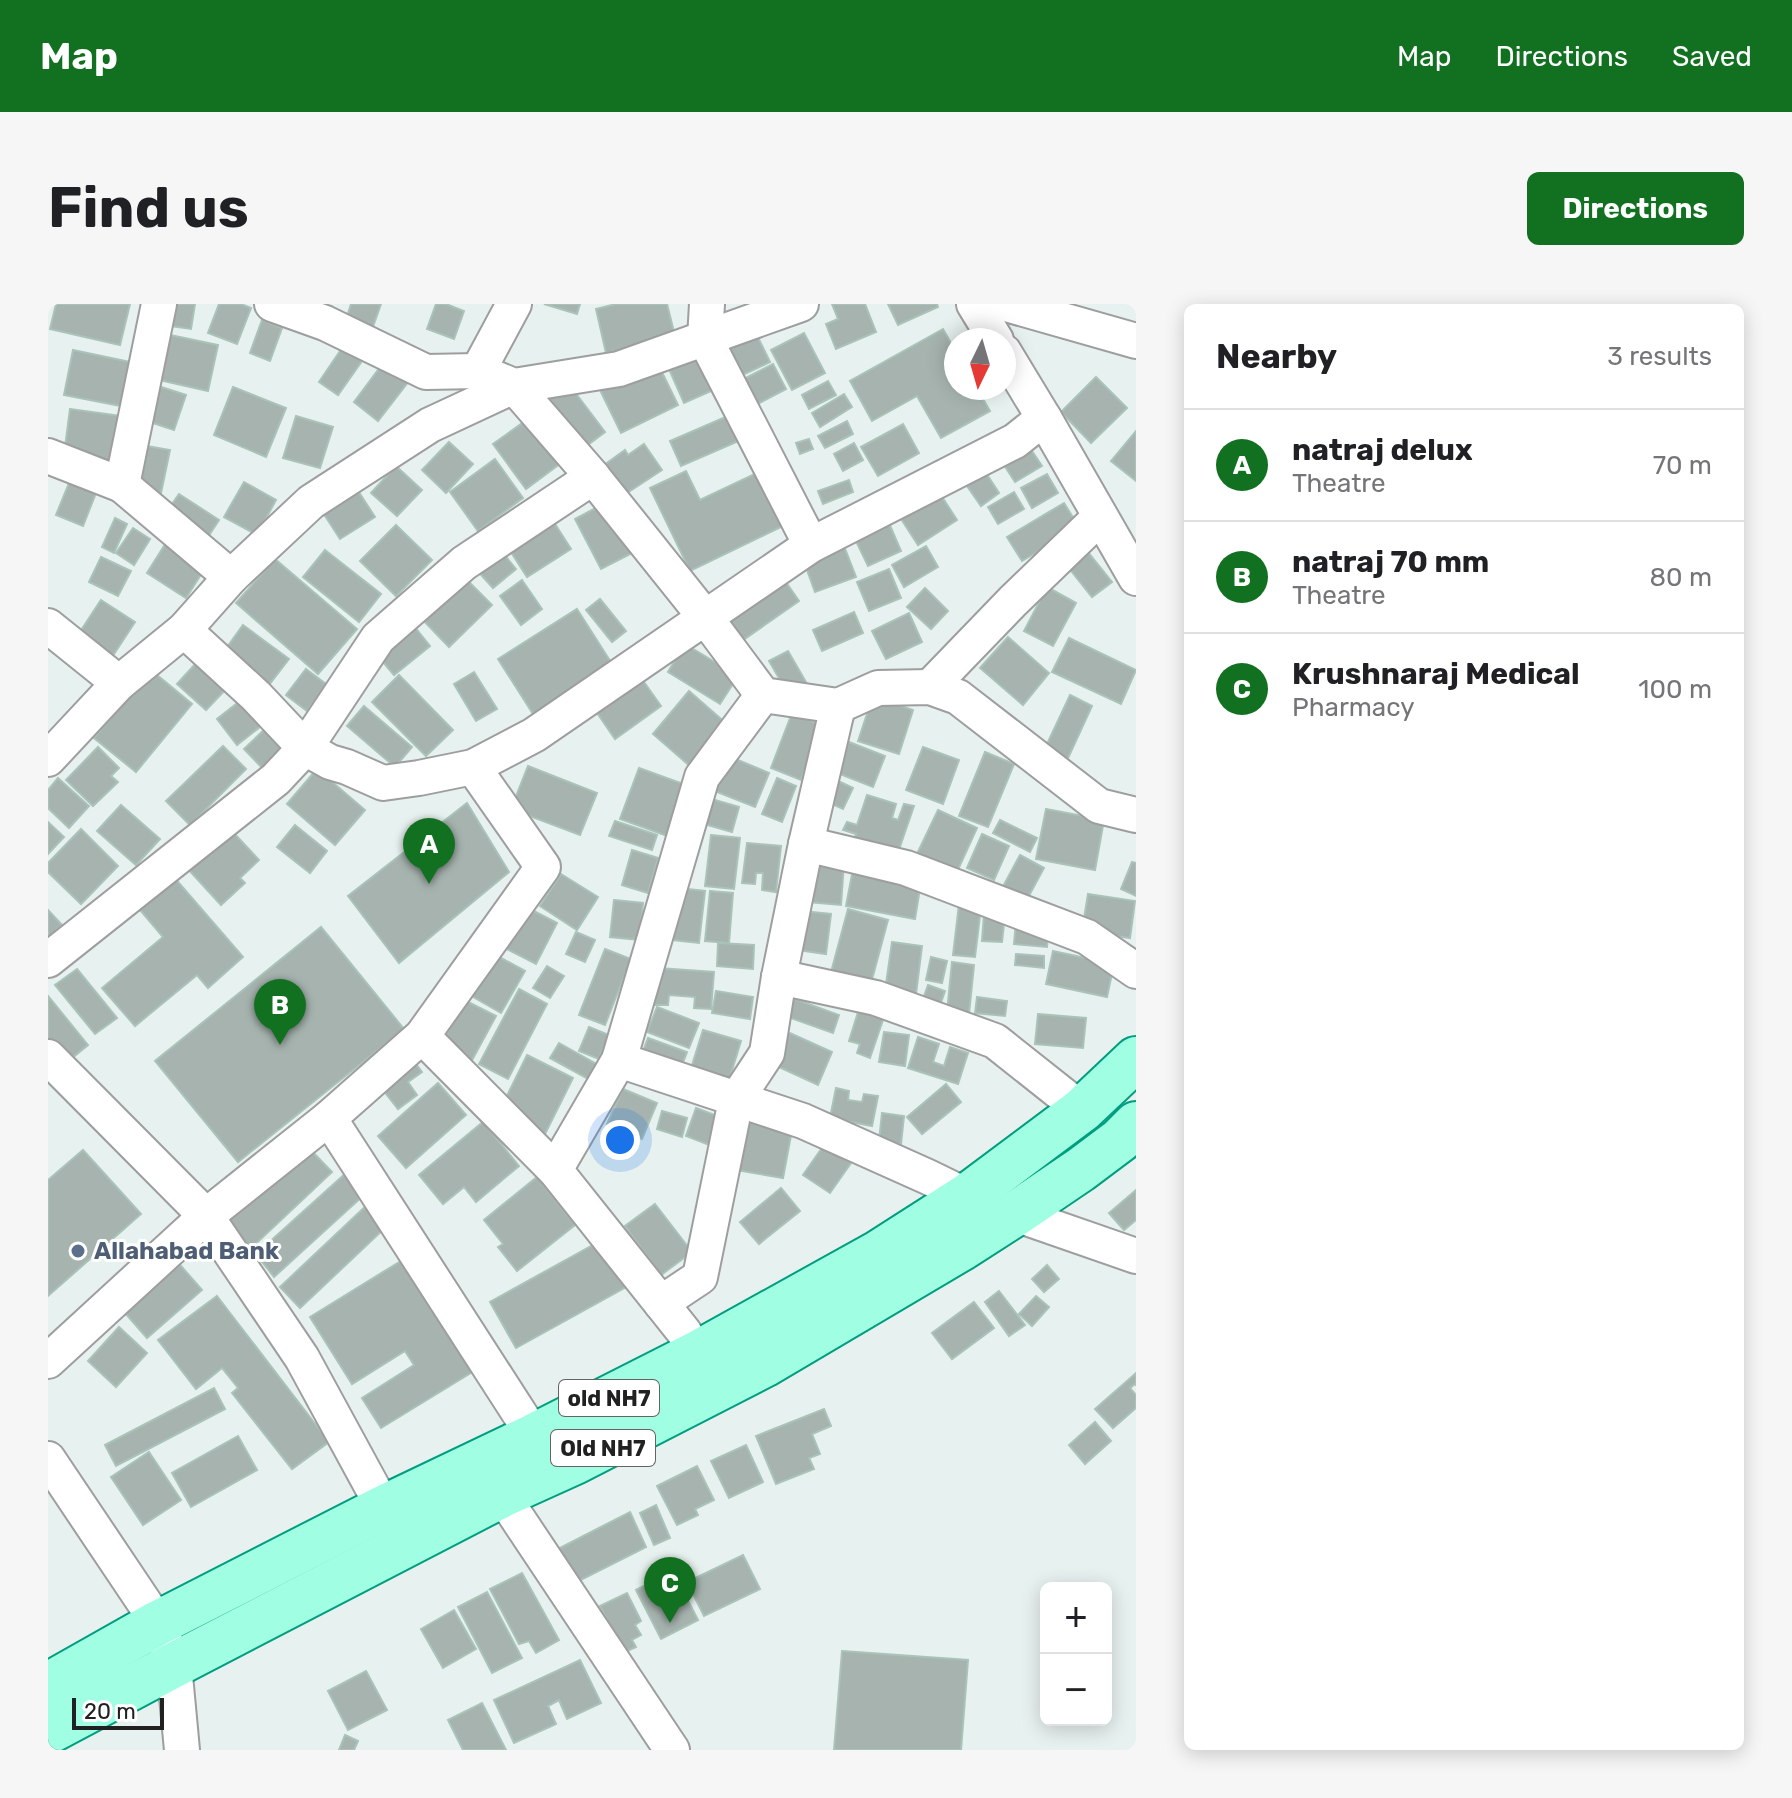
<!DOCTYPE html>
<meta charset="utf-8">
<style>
body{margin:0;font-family:Rubik,sans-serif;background:#f6f6f6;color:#202124}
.controls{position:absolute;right:24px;bottom:24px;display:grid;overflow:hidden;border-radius:12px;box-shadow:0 4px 20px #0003}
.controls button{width:72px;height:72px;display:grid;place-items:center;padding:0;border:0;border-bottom:2px solid #e0e0e0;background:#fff;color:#202124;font:40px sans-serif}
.compass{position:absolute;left:896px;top:24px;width:72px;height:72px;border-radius:50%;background:#fff;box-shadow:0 4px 20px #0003;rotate:185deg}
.scale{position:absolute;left:24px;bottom:20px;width:92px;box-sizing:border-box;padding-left:8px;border:4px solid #212121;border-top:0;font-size:22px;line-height:28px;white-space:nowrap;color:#212121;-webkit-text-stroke:6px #fff;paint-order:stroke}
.you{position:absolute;left:572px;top:836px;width:28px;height:28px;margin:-20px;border:6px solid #fff;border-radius:50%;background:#1a73e8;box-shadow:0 0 0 12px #1a73e833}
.badge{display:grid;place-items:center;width:52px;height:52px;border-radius:50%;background:#127120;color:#fff;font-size:26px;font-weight:700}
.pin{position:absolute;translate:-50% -66px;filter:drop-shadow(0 2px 4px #0008)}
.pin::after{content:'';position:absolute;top:42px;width:28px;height:24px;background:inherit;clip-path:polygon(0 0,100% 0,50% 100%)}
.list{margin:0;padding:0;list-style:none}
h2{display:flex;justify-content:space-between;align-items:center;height:104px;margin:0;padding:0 32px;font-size:34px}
h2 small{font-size:26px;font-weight:400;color:#757577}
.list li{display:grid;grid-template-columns:52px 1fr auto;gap:24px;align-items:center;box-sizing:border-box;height:112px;padding:0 32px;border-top:2px solid #e0e0e0}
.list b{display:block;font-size:30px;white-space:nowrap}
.list p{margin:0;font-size:26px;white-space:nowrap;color:#757577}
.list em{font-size:26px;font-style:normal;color:#757577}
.map{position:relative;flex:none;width:1088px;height:1446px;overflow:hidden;border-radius:12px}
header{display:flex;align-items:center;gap:48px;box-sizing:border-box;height:112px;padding:0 40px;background:#127120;color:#fff}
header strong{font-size:38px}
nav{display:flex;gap:44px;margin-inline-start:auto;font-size:28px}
.intro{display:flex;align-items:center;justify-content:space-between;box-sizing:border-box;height:192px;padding:0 48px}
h1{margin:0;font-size:56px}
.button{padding:20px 36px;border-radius:12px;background:#127120;color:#fff;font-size:28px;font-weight:700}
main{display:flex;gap:48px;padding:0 48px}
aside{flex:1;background:#fff;border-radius:12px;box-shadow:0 4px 20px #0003}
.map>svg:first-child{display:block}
.building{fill:#a6b3ae;stroke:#a9c3b8;stroke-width:2}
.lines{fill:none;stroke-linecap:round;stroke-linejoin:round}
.street-casing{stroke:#9e9e9e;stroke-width:38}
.primary-casing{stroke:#009e7f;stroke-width:48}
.street{stroke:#fff;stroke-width:34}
.primary{stroke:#a0fee2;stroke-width:44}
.service-dot{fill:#5c6f8a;stroke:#fff;stroke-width:3}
.labels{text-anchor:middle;stroke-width:6;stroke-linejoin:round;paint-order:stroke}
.shield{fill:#fff;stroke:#646464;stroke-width:2}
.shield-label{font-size:22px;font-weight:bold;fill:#212121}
.service-label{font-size:24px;font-weight:bold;fill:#4e5e75;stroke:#fff;text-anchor:start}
</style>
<header>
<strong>Map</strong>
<nav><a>Map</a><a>Directions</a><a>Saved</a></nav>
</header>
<div class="intro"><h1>Find us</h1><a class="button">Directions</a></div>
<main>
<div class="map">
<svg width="1088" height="1446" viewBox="0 0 1088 1446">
<rect width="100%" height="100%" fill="#e7f1ef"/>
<g class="building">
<polygon points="8,0 82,0 72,41 2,25"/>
<polygon points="117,0 147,0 143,25 114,21"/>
<polygon points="171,0 193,0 203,4 189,40 160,29"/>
<polygon points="303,0 333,0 322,31 296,22"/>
<polygon points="388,0 398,0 416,7 406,35 379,25"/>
<polygon points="496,0 532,0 529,10"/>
<polygon points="568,0 619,0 627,32 558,49 548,5"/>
<polygon points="784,0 817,0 828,28 788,45 778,20 790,15"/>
<polygon points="840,0 889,0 890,3 850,21"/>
<polygon points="214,16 234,24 222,57 202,49"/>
<polygon points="704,21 722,58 684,76 667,40"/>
<polygon points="895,25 908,48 908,84 929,84 942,107 893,134 869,92 824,117 802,77"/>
<polygon points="108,28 170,41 160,87 98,73"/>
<polygon points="756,29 777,69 744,86 723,46"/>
<polygon points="294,44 314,57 290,91 271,78"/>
<polygon points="644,44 663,87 636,99 617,56"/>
<polygon points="25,46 87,59 78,103 16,91"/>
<polygon points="608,56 630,101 573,129 551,84"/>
<polygon points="336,58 361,77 330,117 306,98"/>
<polygon points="725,60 738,85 700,105 686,80"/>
<polygon points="1048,73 1079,104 1043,139 1013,108"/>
<polygon points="517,75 557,128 529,149 489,97"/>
<polygon points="780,77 788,91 761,105 754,91"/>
<polygon points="107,81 138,91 126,126 96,116"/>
<polygon points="185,83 238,104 218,153 166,131"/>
<polygon points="796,90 804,103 772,123 764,109"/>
<polygon points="22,105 81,113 74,159 16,151"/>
<polygon points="682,111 693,136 633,162 622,137"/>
<polygon points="248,112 285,123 272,164 235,154"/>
<polygon points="480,115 513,159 478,185 445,140"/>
<polygon points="799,117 805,130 777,144 770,132"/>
<polygon points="855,120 871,149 830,172 813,143"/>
<polygon points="1088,127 1088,177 1063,157"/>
<polygon points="761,135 765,145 752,150 748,139"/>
<polygon points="401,138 425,160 398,189 374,166"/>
<polygon points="806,139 815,156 795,167 786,150"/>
<polygon points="87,140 122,146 113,189 79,182"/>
<polygon points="596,140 614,166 573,193 552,164 577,146 580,151"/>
<polygon points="982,144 994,162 967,178 956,161"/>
<polygon points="447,155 475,194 430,227 402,188"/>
<polygon points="348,162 374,186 349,212 323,189"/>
<polygon points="715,166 741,219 642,267 602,184 638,167 652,196"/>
<polygon points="938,169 951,189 933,202 919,182"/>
<polygon points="999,170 1010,189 984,204 973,184"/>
<polygon points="801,176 805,188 775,200 770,187"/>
<polygon points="196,178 228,196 209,231 176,213"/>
<polygon points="21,179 48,189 35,222 8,211"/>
<polygon points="305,179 327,213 292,235 270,201"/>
<polygon points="887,182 909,216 870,241 848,207"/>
<polygon points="966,188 976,205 950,220 940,203"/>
<polygon points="131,190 171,216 158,236 117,210"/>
<polygon points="559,198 586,248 553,265 527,215"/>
<polygon points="1016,199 1031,223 974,257 959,233"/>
<polygon points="67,214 79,220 66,249 54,243"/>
<polygon points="840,217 853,247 820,262 806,233"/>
<polygon points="507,220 523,245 479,273 463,248"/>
<polygon points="348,221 384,256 348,292 312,257"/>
<polygon points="85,224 102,235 86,261 68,249"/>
<polygon points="794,237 808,273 767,288 754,252"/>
<polygon points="118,239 157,264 138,294 99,269"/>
<polygon points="878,242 890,263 856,283 844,261"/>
<polygon points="1035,242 1064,278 1044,293 1016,258"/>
<polygon points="450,243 468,265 445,284 427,264"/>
<polygon points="277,246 333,290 311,318 255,273"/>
<polygon points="53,253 83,267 70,292 41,278"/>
<polygon points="227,255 309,325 270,370 188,299"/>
<polygon points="841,265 853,294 821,307 809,278"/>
<polygon points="414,271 444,301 401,343 372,313"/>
<polygon points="733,271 751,297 688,341 669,315"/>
<polygon points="474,276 494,305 473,321 452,292"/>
<polygon points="999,283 1028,299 1005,342 976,327"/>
<polygon points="877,284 900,307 883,325 859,303"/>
<polygon points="552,295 578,327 564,338 538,306"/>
<polygon points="53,296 87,318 62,356 28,334"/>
<polygon points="529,305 566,363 487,413 450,355"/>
<polygon points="806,308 815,329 774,347 765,326"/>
<polygon points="861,309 874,338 838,355 824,327"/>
<polygon points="195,321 241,355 217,386 172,353"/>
<polygon points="366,322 382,342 346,371 329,351"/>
<polygon points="960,333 1001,369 975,401 932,364"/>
<polygon points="1021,334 1088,366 1073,400 1004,368"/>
<polygon points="637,340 690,372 672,400 620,368"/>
<polygon points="740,347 758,378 739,388 721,357"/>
<polygon points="150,357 179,384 158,406 129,380"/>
<polygon points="258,365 278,380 259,407 238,391"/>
<polygon points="103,366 144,400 88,468 46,434"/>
<polygon points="426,368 449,405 428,417 406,380"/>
<polygon points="351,371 405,426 378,452 324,398"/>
<polygon points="591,371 613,402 567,435 545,403"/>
<polygon points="641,387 680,421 643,463 605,430"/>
<polygon points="1022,391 1044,402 1015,465 992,455"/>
<polygon points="825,392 865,406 851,450 810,437"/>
<polygon points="197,393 217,419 189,441 169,415"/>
<polygon points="316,402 364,443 347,463 299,422"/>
<polygon points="744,409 773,421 753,476 723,464"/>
<polygon points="216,426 240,449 219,469 196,445"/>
<polygon points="801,438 837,452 825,483 779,465 795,453"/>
<polygon points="175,442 198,465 142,521 118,497"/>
<polygon points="50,443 71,464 63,472 70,478 45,502 18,476"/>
<polygon points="875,443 911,456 895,500 858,486"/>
<polygon points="937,448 966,460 940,523 911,512"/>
<polygon points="678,451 721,469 707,503 664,486"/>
<polygon points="480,462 549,489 532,531 463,505"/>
<polygon points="591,464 641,482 622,533 572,515"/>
<polygon points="269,465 317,506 287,541 239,500"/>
<polygon points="10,474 41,502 21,524 0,504 0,486"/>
<polygon points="729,474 748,482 734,518 714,510"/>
<polygon points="786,475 805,484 795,505 786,501 787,498 771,491"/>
<polygon points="819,491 848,500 844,514 850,516 856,500 866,502 847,557 806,536 808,530 795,526 799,518 809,521"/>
<polygon points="653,492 691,503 684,528 646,517"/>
<polygon points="419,499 461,568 351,659 300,592"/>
<polygon points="73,501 112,535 88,561 49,527"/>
<polygon points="998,505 1056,516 1047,566 988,555"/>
<polygon points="890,506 929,524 908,570 868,552"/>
<polygon points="952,516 989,534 982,548 945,529"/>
<polygon points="567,517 609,531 604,546 561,532"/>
<polygon points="0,518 16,533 0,550"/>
<polygon points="247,521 279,547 262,569 229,543"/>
<polygon points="33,525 70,562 33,600 0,568 0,559"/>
<polygon points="183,526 211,556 192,574 197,579 173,601 140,565"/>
<polygon points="934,530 961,542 946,576 919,564"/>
<polygon points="663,531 692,534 686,585 657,582"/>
<polygon points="699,539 733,542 728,588 714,586 715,569 708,569 707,580 694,579"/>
<polygon points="584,546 610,554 600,589 574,581"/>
<polygon points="972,551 996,564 976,601 952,588"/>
<polygon points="764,556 796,559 793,601 760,598"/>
<polygon points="1084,558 1088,559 1088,592 1073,585"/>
<polygon points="806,560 874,572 867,615 798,602"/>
<polygon points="513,570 550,593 529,626 492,602"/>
<polygon points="124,571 195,653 160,684 149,671 87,722 54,684 115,633 88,601"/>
<polygon points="630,584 657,587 651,639 625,636"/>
<polygon points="662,587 685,589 681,639 657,637"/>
<polygon points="1040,590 1087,597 1082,634 1034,627"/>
<polygon points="912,592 934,595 927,653 905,651"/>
<polygon points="566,596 595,599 591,636 562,633"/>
<polygon points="478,603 509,619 488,660 457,644"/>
<polygon points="800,605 840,616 822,683 782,672"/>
<polygon points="0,606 14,621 0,634"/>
<polygon points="754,607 783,610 778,650 749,646"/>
<polygon points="936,610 957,611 954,638 934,637"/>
<polygon points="968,617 1001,620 999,643 966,640"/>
<polygon points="273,623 356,725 190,858 107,757"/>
<polygon points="528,628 547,636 537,658 518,650"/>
<polygon points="844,638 874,642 867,698 836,694"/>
<polygon points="670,639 706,641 705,665 669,662"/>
<polygon points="557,645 583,655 557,721 531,711"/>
<polygon points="1005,647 1066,660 1059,693 998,680"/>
<polygon points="444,649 477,667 453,709 420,690"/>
<polygon points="968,650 996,652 996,664 967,661"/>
<polygon points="883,653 899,657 894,679 878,676"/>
<polygon points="904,658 926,661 921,710 899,708"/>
<polygon points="499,662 516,672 502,694 485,684"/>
<polygon points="610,664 666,668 663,705 646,704 647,693 621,691 620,701 607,701"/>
<polygon points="29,665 69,714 47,730 7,681"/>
<polygon points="880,681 897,687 888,713 871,706"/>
<polygon points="471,685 499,700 460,775 431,760"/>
<polygon points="668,687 705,693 702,715 664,709"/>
<polygon points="0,692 40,741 13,763 0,747"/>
<polygon points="929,693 959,697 957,712 927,709"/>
<polygon points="744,694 791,711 785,729 737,712"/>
<polygon points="416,696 448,712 422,760 391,744"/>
<polygon points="609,703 651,719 641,744 599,728"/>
<polygon points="811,705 836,713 822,754 809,749 812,740 801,737"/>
<polygon points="990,710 1038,714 1035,744 987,740"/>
<polygon points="541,723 561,731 551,755 531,747"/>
<polygon points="655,726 693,737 678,786 640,774"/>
<polygon points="735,726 784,748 770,781 720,758"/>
<polygon points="836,728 861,731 857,762 831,758"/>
<polygon points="870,733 891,740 885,758 896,762 902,743 920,749 910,780 860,764"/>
<polygon points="600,734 639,748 631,769 592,755"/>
<polygon points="511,739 550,761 542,776 502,754"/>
<polygon points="479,751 525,774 497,830 451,808"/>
<polygon points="362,752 374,768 360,778 369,791 350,805 328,777"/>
<polygon points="390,779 418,811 358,864 330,832"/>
<polygon points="898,780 913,798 874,830 859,813"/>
<polygon points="788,784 801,787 800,796 814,798 816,790 830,792 824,822 782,814"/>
<polygon points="575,785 609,799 594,835 559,820"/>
<polygon points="648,804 680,816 669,844 638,832"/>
<polygon points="614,807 639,814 634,833 609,825"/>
<polygon points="834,809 856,812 853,840 831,837"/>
<polygon points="698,817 744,826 735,874 688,866"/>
<polygon points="435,818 471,862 428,898 416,883 395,900 371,871"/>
<polygon points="256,839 284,868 201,946 173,917"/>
<polygon points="776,841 803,859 782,889 755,871"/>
<polygon points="35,846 93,910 0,992 0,876"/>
<polygon points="298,869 316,891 226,973 208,950"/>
<polygon points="489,873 527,921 469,967 450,943 455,940 436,916"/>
<polygon points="733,884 752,907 711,940 692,918"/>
<polygon points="1088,886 1088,916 1076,926 1061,909"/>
<polygon points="607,900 644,948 613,971 577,922"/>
<polygon points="319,901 339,922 252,1004 232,983"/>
<polygon points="552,937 578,983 468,1044 442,998"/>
<polygon points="361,952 431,1064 333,1124 314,1094 366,1061 357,1047 304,1080 262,1013"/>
<polygon points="126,954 154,986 99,1034 71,1002"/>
<polygon points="999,961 1011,975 996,988 984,975"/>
<polygon points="951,987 977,1021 961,1032 937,998"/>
<polygon points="169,992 281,1138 244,1165 184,1089 190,1084 174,1064 148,1085 110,1036"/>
<polygon points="988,992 1001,1003 984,1022 971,1010"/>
<polygon points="926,998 946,1024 904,1055 884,1029"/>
<polygon points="71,1023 99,1049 68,1083 40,1057"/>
<polygon points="1088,1069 1088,1081 1087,1080 1082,1084 1088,1091 1088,1104 1065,1124 1047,1105"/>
<polygon points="166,1084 177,1105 68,1162 57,1141"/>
<polygon points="776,1105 783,1122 764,1130 772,1150 761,1154 766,1165 728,1180 708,1132"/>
<polygon points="1047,1118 1063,1137 1037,1160 1021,1141"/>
<polygon points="190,1132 209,1166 143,1203 124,1169"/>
<polygon points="698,1141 715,1178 681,1194 663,1157"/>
<polygon points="101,1148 133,1196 95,1221 63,1173"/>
<polygon points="649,1162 666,1196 647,1205 650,1211 629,1221 609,1182"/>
<polygon points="608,1201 622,1234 606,1241 592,1209"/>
<polygon points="582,1208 598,1243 523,1281 508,1246"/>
<polygon points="695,1251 712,1285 656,1312 639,1278"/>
<polygon points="625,1267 650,1316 613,1335 588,1286"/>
<polygon points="474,1269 511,1336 488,1349 481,1337 471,1340 442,1285"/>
<polygon points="439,1288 474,1354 444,1369 410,1303"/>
<polygon points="579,1289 593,1317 587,1321 593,1331 584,1336 588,1343 575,1349 552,1302"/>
<polygon points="406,1306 428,1345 395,1364 373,1325"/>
<polygon points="794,1347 920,1356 913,1446 786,1446"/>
<polygon points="532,1356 553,1399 519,1415 511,1396 500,1402 508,1420 466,1439 446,1396"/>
<polygon points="318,1367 339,1406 300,1426 280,1387"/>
<polygon points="434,1399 458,1446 415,1446 400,1416"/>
<polygon points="297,1431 310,1437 306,1446 291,1446"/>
</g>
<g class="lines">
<defs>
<g id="street">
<polyline points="224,0 277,19 378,68 430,67 466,82 571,65 753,0"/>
<polyline points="659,0 657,35 763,241"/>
<polyline points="926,0 948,36"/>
<polyline points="958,0 1088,37"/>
<polyline points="956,48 996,114 1088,274"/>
<polyline points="430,67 466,0"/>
<polyline points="0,152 74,181 111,0"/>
<polyline points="74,181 183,273"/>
<polyline points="0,322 71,379"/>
<polyline points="136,326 208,392 257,444 330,334 416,259 545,173"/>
<polyline points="882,383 965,297 1052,213"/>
<polyline points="0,455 71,379 136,326 183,273 263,198 382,121 466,82 545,173 657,313 715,391 790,402 830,384 882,383 910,393 1051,502 1088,511"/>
<polyline points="758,540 858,564 1039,633 1088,667"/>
<polyline points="0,656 228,475 257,444 282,458 299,463 335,479 371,474 425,463 486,431 763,241 967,137 996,114"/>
<polyline points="731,673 828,694 947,737 1034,806"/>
<polyline points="374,732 507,866 636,1028 648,1050"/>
<polyline points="0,753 158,912 254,1054 346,1223"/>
<polyline points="571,756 755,817 880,873 919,892"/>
<polyline points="281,814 486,1132"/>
<polyline points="507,866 571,756 654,473 715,391"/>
<polyline points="967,910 1088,952"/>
<polyline points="613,999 652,973 688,796 719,749 731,673 758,540 790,402"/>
<polyline points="0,1057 158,912 281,814 374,732 495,563 425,463"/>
<polyline points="0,1155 110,1319 126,1361 134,1446"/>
<polyline points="454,1191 624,1446"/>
</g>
<g id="primary">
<polyline points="0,1381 110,1319 337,1203 486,1132 648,1050 830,949 919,892 1034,806 1088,755"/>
<polyline points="0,1428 126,1361 454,1191 527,1158 716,1061 914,944 967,910 1032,866 1072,836 1088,820"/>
</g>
</defs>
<use href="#street" class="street-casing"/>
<use href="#primary" class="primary-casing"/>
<use href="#street" class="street"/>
<use href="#primary" class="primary"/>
</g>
<circle class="service-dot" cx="30" cy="947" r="8"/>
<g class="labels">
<g class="shield">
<rect x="511" y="1076" width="100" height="36" rx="6"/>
<rect x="503" y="1126" width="104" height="36" rx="6"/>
</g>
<g class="shield-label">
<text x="561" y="1102">old NH7</text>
<text x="555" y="1152">Old NH7</text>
</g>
<g class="service-label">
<text x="46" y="955">Allahabad Bank</text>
</g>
</g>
</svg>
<div class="controls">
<button>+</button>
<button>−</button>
</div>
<svg class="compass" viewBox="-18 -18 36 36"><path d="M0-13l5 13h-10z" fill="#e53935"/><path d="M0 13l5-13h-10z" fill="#757577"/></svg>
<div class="scale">20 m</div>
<div class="you"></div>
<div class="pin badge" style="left:381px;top:580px">A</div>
<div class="pin badge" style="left:232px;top:741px">B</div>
<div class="pin badge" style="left:622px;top:1319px">C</div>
</div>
<aside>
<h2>Nearby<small>3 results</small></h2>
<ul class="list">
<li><span class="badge">A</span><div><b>natraj delux</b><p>Theatre</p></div><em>70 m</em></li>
<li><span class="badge">B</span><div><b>natraj 70 mm</b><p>Theatre</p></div><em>80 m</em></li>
<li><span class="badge">C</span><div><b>Krushnaraj Medical</b><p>Pharmacy</p></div><em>100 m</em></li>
</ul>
</aside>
</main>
